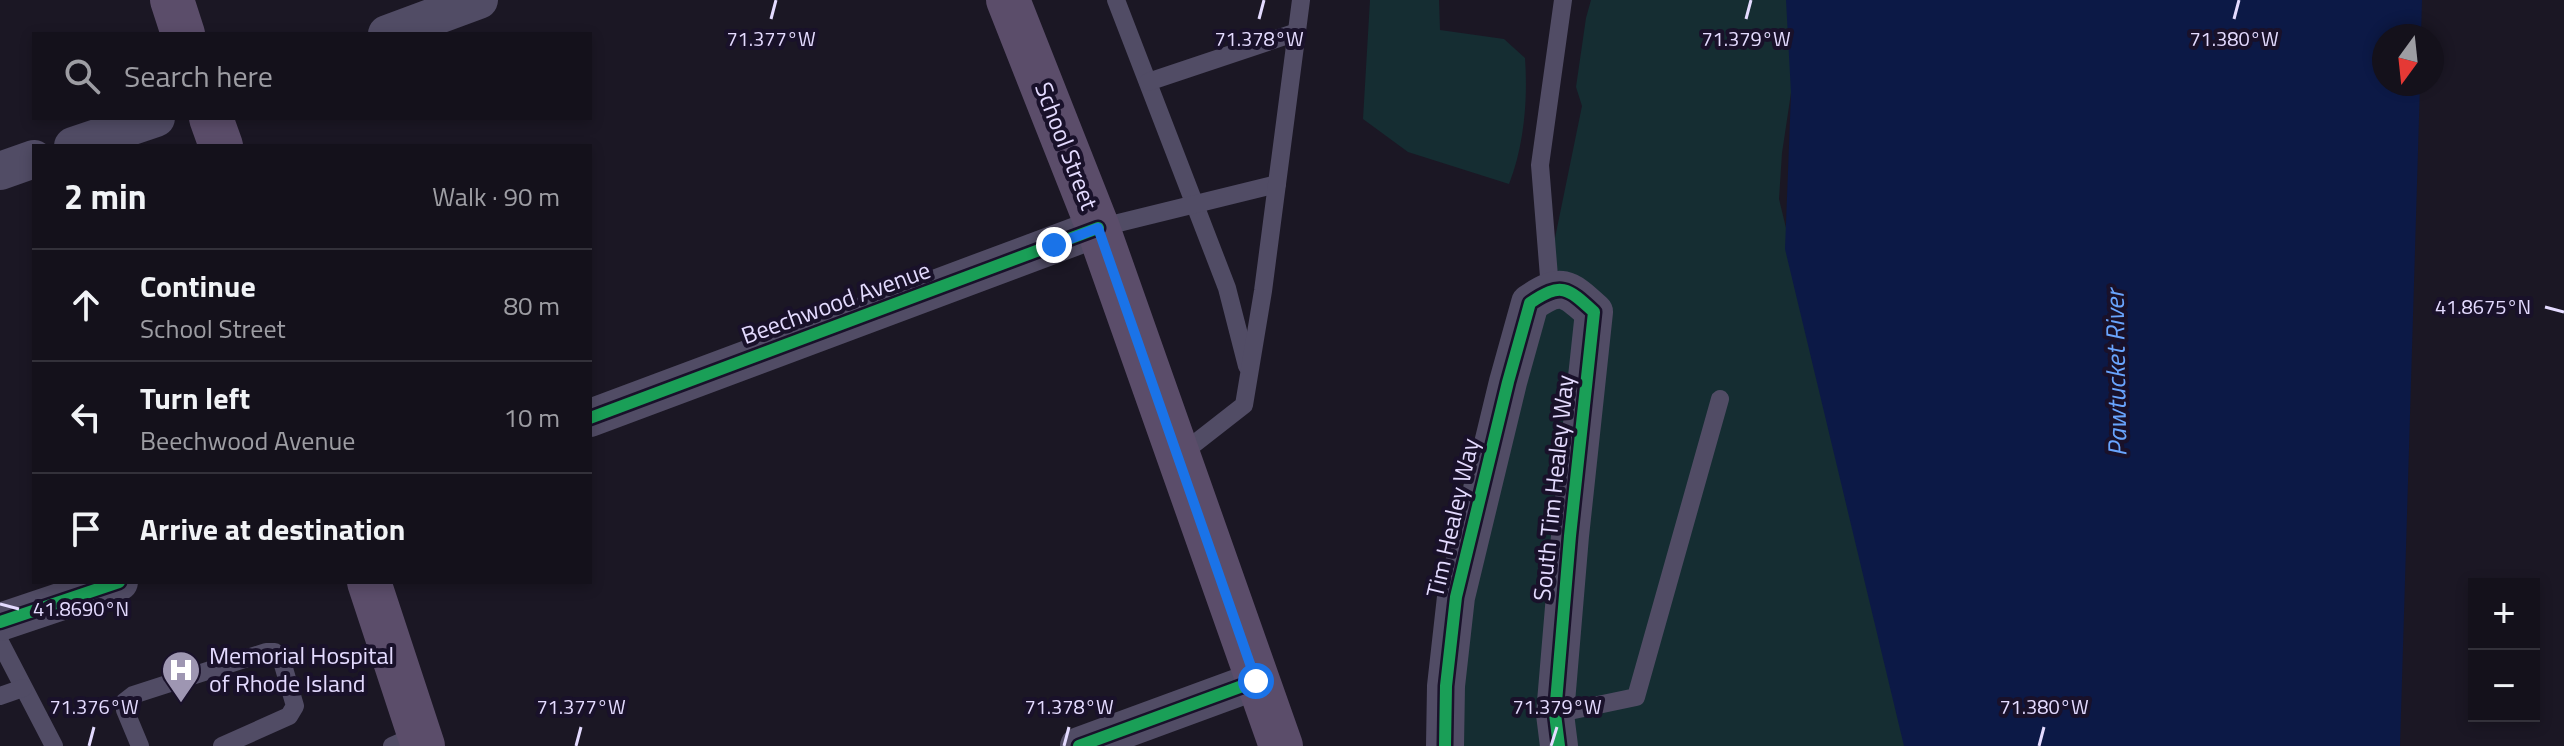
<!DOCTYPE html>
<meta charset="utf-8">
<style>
body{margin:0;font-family:"Titillium Web",sans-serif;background:#211f28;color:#f1f3f6}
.controls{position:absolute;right:24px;bottom:24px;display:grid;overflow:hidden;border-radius:0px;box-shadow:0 4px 12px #0003}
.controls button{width:72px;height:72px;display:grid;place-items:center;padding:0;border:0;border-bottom:2px solid #33313a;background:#14111b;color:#f1f3f6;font:40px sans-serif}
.compass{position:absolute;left:2372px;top:24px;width:72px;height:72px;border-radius:50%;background:#14111b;box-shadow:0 4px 12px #0003;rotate:195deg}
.stop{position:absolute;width:24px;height:24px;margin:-18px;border:6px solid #1a73e8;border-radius:50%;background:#fff}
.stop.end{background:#1a73e8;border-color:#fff;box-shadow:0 2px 8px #0008}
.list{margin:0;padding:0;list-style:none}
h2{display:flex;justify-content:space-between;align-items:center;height:104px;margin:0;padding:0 32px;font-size:34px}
h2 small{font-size:26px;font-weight:400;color:#9d9da3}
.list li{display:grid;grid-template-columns:52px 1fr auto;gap:24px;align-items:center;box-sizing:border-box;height:112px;padding:0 32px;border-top:2px solid #33313a}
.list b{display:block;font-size:30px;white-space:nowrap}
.list p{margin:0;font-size:26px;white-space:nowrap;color:#9d9da3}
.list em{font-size:26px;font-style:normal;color:#9d9da3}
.icon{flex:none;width:44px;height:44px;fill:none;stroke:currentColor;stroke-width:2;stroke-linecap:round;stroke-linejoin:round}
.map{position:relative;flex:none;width:2564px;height:746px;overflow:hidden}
.search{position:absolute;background:#14111b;box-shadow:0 4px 12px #0003;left:32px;top:32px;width:560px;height:88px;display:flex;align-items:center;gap:20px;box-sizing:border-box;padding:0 28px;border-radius:0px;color:#9d9da3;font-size:30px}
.panel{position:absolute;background:#14111b;box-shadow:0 4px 12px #0003;left:32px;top:144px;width:560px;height:440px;border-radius:0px}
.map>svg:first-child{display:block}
.green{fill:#152d32}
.water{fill:#0c1946}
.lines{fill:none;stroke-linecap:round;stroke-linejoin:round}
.lane{stroke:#514c65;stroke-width:18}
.street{stroke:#514c65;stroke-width:38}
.primary{stroke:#5b4d6a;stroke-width:44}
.cycleway-casing{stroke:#19112a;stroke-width:17}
.cycleway{stroke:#1a9f57;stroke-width:12}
.route{stroke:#1a73e8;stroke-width:10}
.ticks{fill:none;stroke:#e4dbff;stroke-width:3}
.labels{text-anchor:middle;stroke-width:8;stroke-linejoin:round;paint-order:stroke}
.street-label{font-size:24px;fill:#e4dbff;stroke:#19112a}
.poi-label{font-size:24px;fill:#e4dbff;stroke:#19112a;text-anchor:start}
.water-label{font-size:26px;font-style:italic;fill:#69a5fe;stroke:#19112a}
.ticks-label{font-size:20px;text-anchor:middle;fill:#e4dbff;stroke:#19112a;stroke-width:8;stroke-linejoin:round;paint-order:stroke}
</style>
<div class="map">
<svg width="2564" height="746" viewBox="0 0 2564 746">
<rect width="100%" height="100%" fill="#1b1724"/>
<g class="green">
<path d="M 1370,0 L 1439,0 L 1440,30 L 1504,39 L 1525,58 C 1528,100 1524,146 1509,184 L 1408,152 L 1363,119 Z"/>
<polygon points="1591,0 1792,0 1791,93 1782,153 1779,199 1911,746 1455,746 1461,603 1547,277 1582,106 1576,87 1586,18"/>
</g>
<polygon class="water" points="1786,0 2422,0 2421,36 2384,36 2384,84 2420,84 2400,746 1904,746 1785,249 1791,93"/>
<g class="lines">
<g class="lane">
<polyline points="1116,0 1227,288 1247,366"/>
<polyline points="1148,82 1297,32"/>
<polyline points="1098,228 1277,184"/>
<polyline points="1550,289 1540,165 1563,0"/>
<polyline points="1180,455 1244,405 1263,291 1301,0"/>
<polyline points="0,642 54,746"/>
<polyline points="0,696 23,688"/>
<polyline points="1555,714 1636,697 1720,399"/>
<polyline points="140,746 125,710 124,702 133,695 266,652 275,652 281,658 295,706 289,716 222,746"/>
<polyline points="392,746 419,734"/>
</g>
<g class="street">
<polyline points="387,34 479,0"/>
<polyline points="73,146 156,118"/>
<polyline points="0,171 34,159"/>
<polyline points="590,418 1098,228"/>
<polyline points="0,622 119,582"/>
<polyline points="1079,746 1256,681"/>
<path d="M 1445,746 L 1446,686 L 1456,597 L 1508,382 L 1530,303 C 1561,282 1567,287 1594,312 L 1570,536 L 1555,714 L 1559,746"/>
</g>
<g class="primary">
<polyline points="172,0 183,34"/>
<polyline points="1008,0 1098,228 1281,746"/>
<polyline points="211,118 221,146"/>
<polyline points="369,582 423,746"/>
</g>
<defs>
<g id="cycleway">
<polyline points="590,418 1098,228"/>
<polyline points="0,622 119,582"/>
<polyline points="1079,746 1256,681"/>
<path d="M 1445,746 L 1446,686 L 1456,597 L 1508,382 L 1530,303 C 1561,282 1567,287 1594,312 L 1570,536 L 1555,714 L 1559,746"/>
</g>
</defs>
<use href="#cycleway" class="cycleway-casing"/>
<use href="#cycleway" class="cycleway"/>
</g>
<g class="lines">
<polyline class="route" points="1054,245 1098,228 1256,681"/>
</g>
<path class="ticks" d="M 771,19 L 776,0M 1259,19 L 1264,0M 1746,19 L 1751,0M 2234,19 L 2239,0M 2545,307 L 2564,312M 0,604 L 19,609M 89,746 L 94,727M 576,746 L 581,727M 1064,746 L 1069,727M 1551,746 L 1557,727M 2039,746 L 2044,727"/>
<defs>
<symbol id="hospital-pin" viewBox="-11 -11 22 30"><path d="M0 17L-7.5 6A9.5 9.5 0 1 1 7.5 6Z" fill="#9e96b2" stroke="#19112a"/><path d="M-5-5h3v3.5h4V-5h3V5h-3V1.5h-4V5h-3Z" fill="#fff"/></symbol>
</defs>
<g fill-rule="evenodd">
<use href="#hospital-pin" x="159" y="648" width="44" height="60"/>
</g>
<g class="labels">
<g class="street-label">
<text transform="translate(1066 146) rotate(69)" y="8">School Street</text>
<text transform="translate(836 303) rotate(-20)" y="8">Beechwood Avenue</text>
<text transform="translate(1554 488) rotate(-84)" y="8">South Tim Healey Way</text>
<text transform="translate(1453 518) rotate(-77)" y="8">Tim Healey Way</text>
</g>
<g class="poi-label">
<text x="209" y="664">Memorial Hospital<tspan x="209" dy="28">of Rhode Island</tspan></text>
</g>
<g class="water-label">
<text transform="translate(2116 373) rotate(-91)" y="9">Pawtucket River</text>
</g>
</g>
<g class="ticks-label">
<text x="771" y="46">71.377°W</text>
<text x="1259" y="46">71.378°W</text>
<text x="1746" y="46">71.379°W</text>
<text x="2234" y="46">71.380°W</text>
<text x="2483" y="314">41.8675°N</text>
<text x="81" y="616">41.8690°N</text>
<text x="94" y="714">71.376°W</text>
<text x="581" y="714">71.377°W</text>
<text x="1069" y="714">71.378°W</text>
<text x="1557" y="714">71.379°W</text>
<text x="2044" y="714">71.380°W</text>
</g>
</svg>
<div class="controls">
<button>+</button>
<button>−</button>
</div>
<svg class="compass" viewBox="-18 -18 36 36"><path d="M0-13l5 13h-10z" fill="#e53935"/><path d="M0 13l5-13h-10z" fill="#9d9da3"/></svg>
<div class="stop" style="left:1256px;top:681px"></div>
<div class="stop end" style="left:1054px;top:245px"></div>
<div class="search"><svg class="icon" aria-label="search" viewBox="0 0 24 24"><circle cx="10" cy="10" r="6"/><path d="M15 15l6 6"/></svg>Search here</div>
<section class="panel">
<h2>2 min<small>Walk · 90 m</small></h2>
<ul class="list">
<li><svg class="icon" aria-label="ahead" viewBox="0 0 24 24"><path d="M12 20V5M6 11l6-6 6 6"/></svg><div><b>Continue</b><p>School Street</p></div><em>80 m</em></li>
<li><svg class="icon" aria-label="left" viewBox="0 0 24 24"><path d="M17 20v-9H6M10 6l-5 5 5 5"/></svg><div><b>Turn left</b><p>Beechwood Avenue</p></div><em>10 m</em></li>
<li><svg class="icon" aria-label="arrive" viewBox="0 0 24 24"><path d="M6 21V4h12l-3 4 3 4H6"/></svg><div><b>Arrive at destination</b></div></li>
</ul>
</section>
</div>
